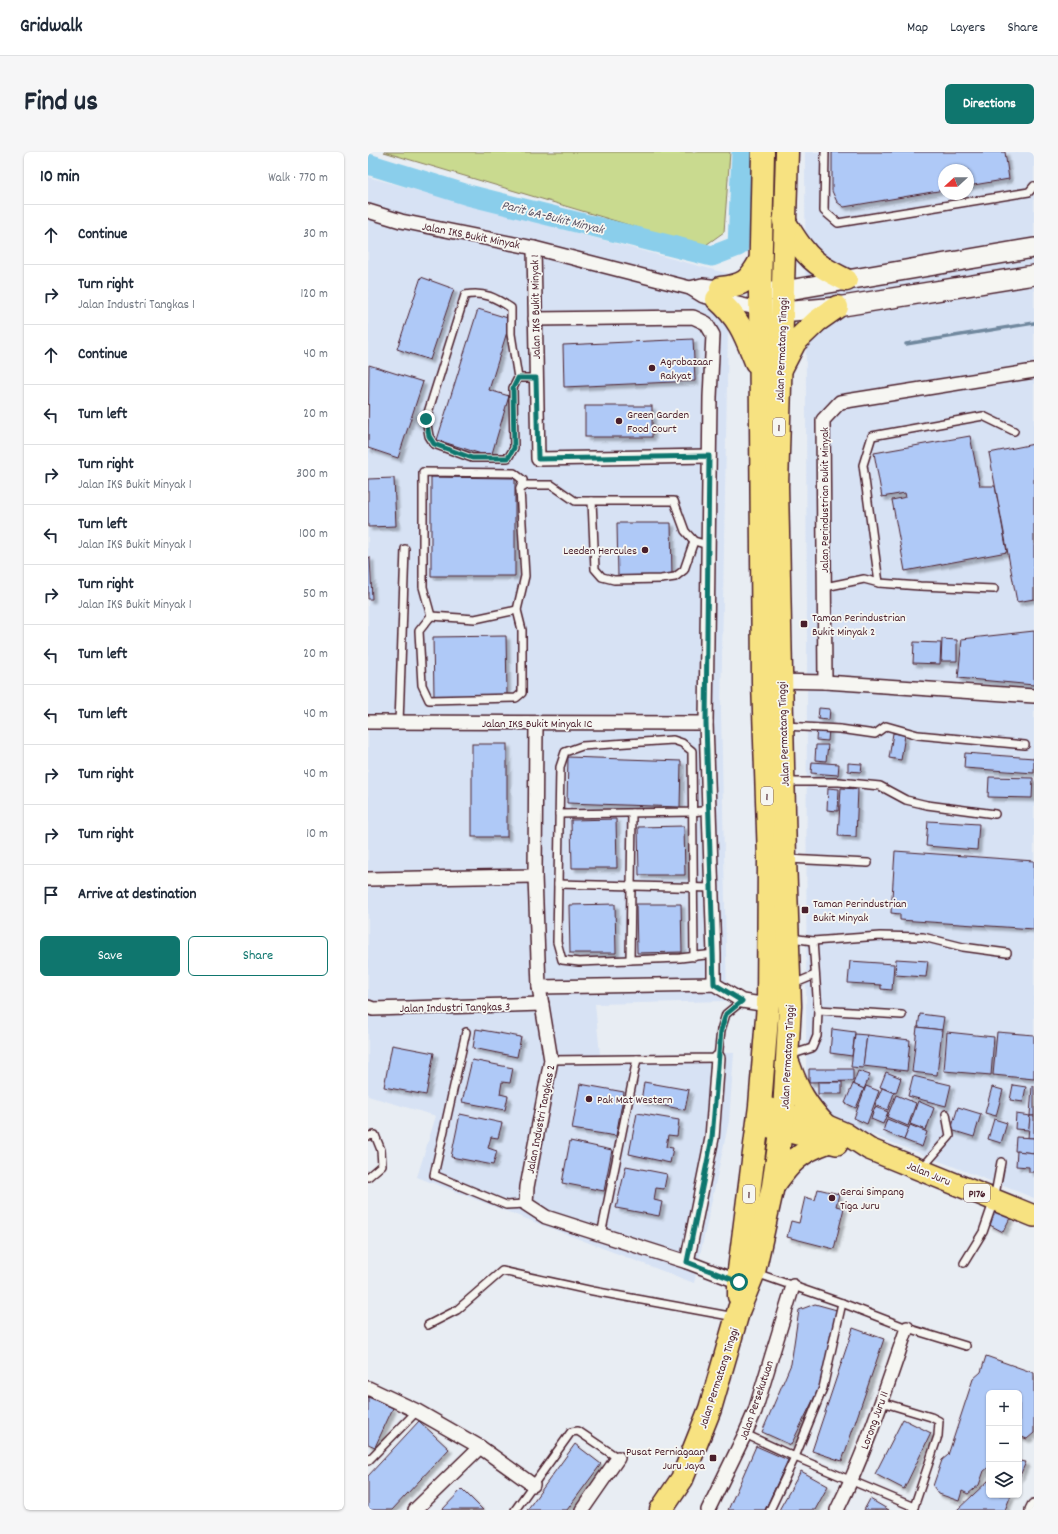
<!DOCTYPE html>
<meta charset="utf-8">
<style>
body{margin:0;font-family:Dekko,sans-serif;background:#f6f6f7;color:#1f2937}
.controls{position:absolute;right:12px;bottom:12px;display:grid;overflow:hidden;border-radius:6px;box-shadow:0 1px 3px #0004}
.controls button{width:36px;height:36px;display:grid;place-items:center;padding:0;border:0;border-bottom:1px solid #e0e1e3;background:#fff;color:#1f2937;font:20px sans-serif}
.compass{position:absolute;left:570px;top:12px;width:36px;height:36px;border-radius:50%;background:#fff;box-shadow:0 1px 3px #0004;rotate:249deg}
.stop{position:absolute;width:12px;height:12px;margin:-9px;border:3px solid #0f766e;border-radius:50%;background:#fff}
.stop.end{background:#0f766e;border-color:#fff;box-shadow:0 1px 4px #0008}
.list{margin:0;padding:0;list-style:none}
h2{display:flex;justify-content:space-between;align-items:center;height:52px;margin:0;padding:0 16px;font-size:17px}
h2 small{font-size:13px;font-weight:400;color:#747a83}
.list li{display:grid;grid-template-columns:26px 1fr auto;gap:12px;align-items:center;box-sizing:border-box;height:60px;padding:0 16px;border-top:1px solid #e0e1e3}
.list b{display:block;font-size:15px;white-space:nowrap}
.list p{margin:0;font-size:13px;white-space:nowrap;color:#747a83}
.list em{font-size:13px;font-style:normal;color:#747a83}
.actions{display:flex;gap:8px;padding:12px 16px}
.actions a{flex:1;padding:9px 0;border:1px solid #0f766e;border-radius:6px;text-align:center;font-size:14px;color:#0f766e}
.actions .main{background:#0f766e;color:#fff}
.icon{flex:none;width:22px;height:22px;fill:none;stroke:currentColor;stroke-width:2;stroke-linecap:round;stroke-linejoin:round}
.map{position:relative;flex:none;width:666px;height:1358px;overflow:hidden;border-radius:6px}
header{display:flex;align-items:center;gap:24px;box-sizing:border-box;height:56px;padding:0 20px;background:#fff;border-bottom:1px solid #e0e1e3}
header strong{font-size:19px}
nav{display:flex;gap:22px;margin-inline-start:auto;font-size:14px}
.intro{display:flex;align-items:center;justify-content:space-between;box-sizing:border-box;height:96px;padding:0 24px}
h1{margin:0;font-size:28px}
.button{padding:10px 18px;border-radius:6px;background:#0f766e;color:#fff;font-size:14px;font-weight:700}
main{display:flex;gap:24px;padding:0 24px}
aside{flex:1;background:#fff;border-radius:6px;box-shadow:0 1px 3px #0004}
.map>svg:first-child{display:block}
.built{fill:#d7e2f4;fill-rule:evenodd}
.green{fill:#c9da8f;stroke:#8a7c5d}
.lines{fill:none;stroke-linecap:round;stroke-linejoin:round}
.stream{stroke:#70889e;stroke-width:3.5}
.river{stroke:#8aceeb;stroke-width:21}
.building{fill:#afc9f7;stroke:#4a1f2b;filter:url(#shadow)}
.service-casing{stroke:#4a1f2b;stroke-width:10}
.minor-casing{stroke:#4a1f2b;stroke-width:16}
.secondary-casing{stroke:#4a1f2b;stroke-width:22}
.primary-casing{stroke:#4a1f2b;stroke-width:24}
.trunk-casing{stroke:#4a1f2b;stroke-width:25}
.service{stroke:#f6f6f2;stroke-width:7}
.minor{stroke:#f6f6f2;stroke-width:13}
.secondary{stroke:#f6f6f2;stroke-width:19}
.primary{stroke:#f7e281;stroke-width:21}
.trunk{stroke:#f7e281;stroke-width:22}
.route{stroke:#0f766e;stroke-width:5}
.poi-dot{fill:#4a1f2b;stroke:#f6f6f2;stroke-width:1.5}
.labels{text-anchor:middle;stroke-width:3.5;stroke-linejoin:round;paint-order:stroke}
.shield{fill:#f6f6f2;stroke:#7e6067;stroke-width:1}
.shield-label{font-size:11px;font-weight:bold;fill:#4a1f2b}
.street-label{font-size:12px;fill:#4a1f2b;stroke:#f6f6f2}
.poi-label{font-size:12px;fill:#4a1f2b;stroke:#f6f6f2;text-anchor:start}
.water-label{font-size:13px;font-style:italic;fill:#5d5465;stroke:#f6f6f2}
</style>
<header>
<strong>Gridwalk</strong>
<nav><a>Map</a><a>Layers</a><a>Share</a></nav>
</header>
<div class="intro"><h1>Find us</h1><a class="button">Directions</a></div>
<main>
<aside>
<h2>10 min<small>Walk · 770 m</small></h2>
<ul class="list">
<li><svg class="icon" aria-label="ahead" viewBox="0 0 24 24"><path d="M12 20V5M6 11l6-6 6 6"/></svg><div><b>Continue</b></div><em>30 m</em></li>
<li><svg class="icon" aria-label="right" viewBox="0 0 24 24"><path d="M7 20v-9h11M14 6l5 5-5 5"/></svg><div><b>Turn right</b><p>Jalan Industri Tangkas 1</p></div><em>120 m</em></li>
<li><svg class="icon" aria-label="ahead" viewBox="0 0 24 24"><path d="M12 20V5M6 11l6-6 6 6"/></svg><div><b>Continue</b></div><em>40 m</em></li>
<li><svg class="icon" aria-label="left" viewBox="0 0 24 24"><path d="M17 20v-9H6M10 6l-5 5 5 5"/></svg><div><b>Turn left</b></div><em>20 m</em></li>
<li><svg class="icon" aria-label="right" viewBox="0 0 24 24"><path d="M7 20v-9h11M14 6l5 5-5 5"/></svg><div><b>Turn right</b><p>Jalan IKS Bukit Minyak 1</p></div><em>300 m</em></li>
<li><svg class="icon" aria-label="left" viewBox="0 0 24 24"><path d="M17 20v-9H6M10 6l-5 5 5 5"/></svg><div><b>Turn left</b><p>Jalan IKS Bukit Minyak 1</p></div><em>100 m</em></li>
<li><svg class="icon" aria-label="right" viewBox="0 0 24 24"><path d="M7 20v-9h11M14 6l5 5-5 5"/></svg><div><b>Turn right</b><p>Jalan IKS Bukit Minyak 1</p></div><em>50 m</em></li>
<li><svg class="icon" aria-label="left" viewBox="0 0 24 24"><path d="M17 20v-9H6M10 6l-5 5 5 5"/></svg><div><b>Turn left</b></div><em>20 m</em></li>
<li><svg class="icon" aria-label="left" viewBox="0 0 24 24"><path d="M17 20v-9H6M10 6l-5 5 5 5"/></svg><div><b>Turn left</b></div><em>40 m</em></li>
<li><svg class="icon" aria-label="right" viewBox="0 0 24 24"><path d="M7 20v-9h11M14 6l5 5-5 5"/></svg><div><b>Turn right</b></div><em>40 m</em></li>
<li><svg class="icon" aria-label="right" viewBox="0 0 24 24"><path d="M7 20v-9h11M14 6l5 5-5 5"/></svg><div><b>Turn right</b></div><em>10 m</em></li>
<li><svg class="icon" aria-label="arrive" viewBox="0 0 24 24"><path d="M6 21V4h12l-3 4 3 4H6"/></svg><div><b>Arrive at destination</b></div></li>
</ul>
<div class="actions"><a class="main">Save</a><a>Share</a></div>
</aside>
<div class="map">
<svg width="666" height="1358" viewBox="0 0 666 1358">
<defs>
<filter id="shadow"><feDropShadow dx="3.5" dy="3.5" stdDeviation="1" flood-color="#0004"/></filter>
</defs>
<rect width="100%" height="100%" fill="#e8edf3"/>
<filter id="ink" filterUnits="userSpaceOnUse"><feTurbulence type="fractalNoise" baseFrequency=".025" numOctaves="2"/><feDisplacementMap in="SourceGraphic" scale="8" xChannelSelector="R" yChannelSelector="G"/><feConvolveMatrix kernelMatrix="1 2 1 2 8 2 1 2 1" color-interpolation-filters="sRGB"/></filter>
<g filter="url(#ink)">
<g class="built">
<path d="M 437,0 L 666,0 L 666,1046 L 459,965 L 438,930 L 439,498 ZM 576,18 L 600,18 L 600,42 L 576,42 Z"/>
<polygon points="0,25 361,122 353,559 359,849 227,852 232,902 366,901 361,969 326,1131 49,1025 68,964 0,944"/>
</g>
<polygon class="green" points="16,0 362,0 356,80 335,95"/>
<g class="lines">
<polyline class="stream" points="538,192 666,171"/>
<polyline class="river" points="0,12 100,43 344,104 370,94 374,0"/>
</g>
<g class="building">
<polygon points="464,0 637,0 641,27 600,34 600,18 576,18 576,38 476,55 469,50 464,39"/>
<polygon points="53,125 86,137 62,208 29,197"/>
<polygon points="110,157 143,167 121,238 141,244 123,305 69,288"/>
<polygon points="325,187 327,229 196,235 195,193"/>
<polygon points="1,213 55,230 30,306 0,296"/>
<rect x="217" y="254" width="67" height="31"/>
<polygon points="602,284 612,334 627,334 639,400 537,419 524,348 538,345 537,341 514,345 506,301"/>
<polygon points="666,292 666,447 649,450 621,301"/>
<polygon points="63,325 147,326 147,424 63,424"/>
<polygon points="26,326 28,374 0,375 0,327"/>
<polygon points="249,371 303,371 304,425 250,426"/>
<polygon points="2,405 4,447 0,447 0,406"/>
<polygon points="666,479 666,533 590,526 594,487"/>
<polygon points="138,484 139,543 66,544 65,485"/>
<polygon points="574,487 589,488 589,509 573,509"/>
<polygon points="546,490 573,491 572,512 545,511"/>
<polygon points="451,556 462,557 461,568 450,567"/>
<polygon points="449,576 461,577 460,589 448,588"/>
<polygon points="525,581 537,583 533,608 521,606"/>
<rect x="104" y="592" width="35" height="93"/>
<polygon points="448,593 460,593 458,609 447,608"/>
<polygon points="597,601 666,606 666,621 596,616"/>
<polygon points="200,605 313,609 312,655 199,651"/>
<polygon points="444,610 471,612 470,623 443,621"/>
<polygon points="480,611 494,612 493,620 480,619"/>
<polygon points="621,625 665,626 664,646 620,645"/>
<polygon points="460,636 471,637 470,659 459,658"/>
<polygon points="473,636 490,637 488,685 470,684"/>
<polygon points="248,667 249,716 204,716 203,668"/>
<polygon points="560,669 611,672 609,698 558,694"/>
<polygon points="316,674 317,723 271,723 270,675"/>
<polygon points="527,699 666,709 666,777 532,768 532,762 523,761"/>
<polygon points="247,752 248,801 202,801 201,753"/>
<polygon points="268,752 313,752 314,800 269,801"/>
<polygon points="528,807 560,809 558,825 527,823"/>
<polygon points="482,809 526,812 524,838 513,837 513,833 480,831"/>
<polygon points="552,862 576,865 574,878 550,875"/>
<polygon points="549,875 574,878 569,923 544,920"/>
<polygon points="108,877 153,885 149,905 105,896"/>
<polygon points="464,877 487,880 484,904 462,901"/>
<polygon points="579,880 626,885 623,923 576,919"/>
<polygon points="629,880 666,883 666,927 625,923"/>
<polygon points="487,882 499,883 495,916 483,915"/>
<polygon points="499,883 542,888 539,919 495,914"/>
<polygon points="24,893 66,901 58,943 16,935"/>
<polygon points="104,908 145,916 142,931 134,930 132,942 140,944 137,958 94,950"/>
<polygon points="441,917 485,917 485,929 441,930"/>
<polygon points="490,919 502,923 496,937 485,932"/>
<polygon points="518,920 533,926 528,941 512,935"/>
<polygon points="545,924 583,933 578,954 540,944"/>
<polygon points="276,930 321,938 317,958 273,949"/>
<rect x="450" y="930" width="24" height="12"/>
<polygon points="212,932 256,940 248,984 204,977"/>
<polygon points="485,932 496,937 488,956 477,951"/>
<polygon points="645,933 658,935 655,950 642,948"/>
<polygon points="498,934 511,939 499,972 486,966"/>
<polygon points="664,934 666,934 666,964 662,964"/>
<polygon points="624,935 635,938 628,964 617,961"/>
<polygon points="514,936 526,941 520,958 507,953"/>
<polygon points="528,943 548,951 540,974 519,965"/>
<polygon points="550,949 566,956 558,978 542,972"/>
<polygon points="507,955 520,960 515,972 503,967"/>
<polygon points="590,955 613,962 606,985 583,978"/>
<polygon points="269,961 311,968 309,984 300,983 298,995 305,996 302,1011 261,1002"/>
<polygon points="92,962 134,971 130,986 123,985 120,996 129,999 125,1013 83,1005"/>
<polygon points="648,962 662,964 661,978 647,977"/>
<polygon points="662,964 666,964 666,986 660,986"/>
<polygon points="519,967 541,976 536,988 515,979"/>
<polygon points="626,967 639,971 633,991 620,987"/>
<polygon points="542,973 559,980 554,995 536,988"/>
<polygon points="648,985 666,986 666,1001 647,999"/>
<polygon points="202,989 244,998 236,1039 194,1031"/>
<polygon points="649,999 666,1001 666,1020 661,1020 661,1015 648,1014"/>
<polygon points="258,1014 299,1022 296,1037 288,1036 286,1048 294,1050 291,1064 248,1056"/>
<polygon points="450,1037 471,1042 468,1054 476,1056 466,1097 419,1085 423,1069 431,1071 437,1045 447,1048"/>
<polygon points="627,1058 642,1066 635,1080 620,1072"/>
<polygon points="447,1152 469,1158 453,1232 423,1293 394,1280 423,1212 431,1158"/>
<polygon points="485,1176 516,1187 474,1309 444,1299"/>
<polygon points="618,1204 666,1221 666,1281 659,1287 651,1284 651,1241 621,1241 621,1315 616,1319 611,1333 600,1342 594,1339 591,1349 571,1342 565,1334 574,1308 580,1303 605,1227 613,1220"/>
<polygon points="0,1245 25,1256 7,1295 0,1292"/>
<polygon points="535,1267 563,1281 536,1337 507,1322"/>
<polygon points="51,1269 81,1297 24,1358 0,1358 0,1324"/>
<polygon points="207,1292 233,1312 199,1358 159,1358"/>
<polygon points="388,1294 420,1308 397,1358 360,1358"/>
<polygon points="651,1309 658,1310 651,1326"/>
<polygon points="433,1319 460,1334 447,1358 411,1358"/>
<polygon points="621,1328 621,1343 643,1343 637,1358 589,1358"/>
<polygon points="94,1337 115,1358 74,1358"/>
<polygon points="502,1347 521,1358 496,1358"/>
</g>
<g class="lines">
<defs>
<g id="service">
<polyline points="457,0 456,59 470,71 661,40 666,34"/>
<path d="M 150,226 L 143,182 L 143,156 C 128,146 116,139 97,143 L 58,267 L 61,284 L 66,292 L 104,306 L 140,306 L 146,296 L 145,236 L 150,226 L 168,226"/>
<polyline points="224,349 227,417 234,425 246,428 293,427 307,425 316,418 326,389"/>
<polyline points="511,431 495,313 504,284 615,264 646,279"/>
<polyline points="457,435 496,427 511,431 552,434 626,437"/>
<polyline points="63,464 55,435 55,320 146,321 155,328 152,337 159,333 184,333 207,349 306,349 317,379 326,389 340,393"/>
<polyline points="63,464 51,479 54,533 61,548 148,546 154,541 154,478 149,458 157,424 152,337"/>
<polyline points="63,464 107,467 149,458"/>
<polyline points="31,571 37,397"/>
<polyline points="417,574 472,577 507,582 518,574 550,583 657,593"/>
<polyline points="417,630 471,630 512,634 538,648 559,653 627,662"/>
<polyline points="191,662 324,660 341,658"/>
<polyline points="420,707 500,711"/>
<polyline points="190,732 344,736"/>
<polyline points="423,786 445,789 512,784 555,785 595,795 639,801"/>
<polyline points="326,805 324,599 314,591 305,588 214,594 197,600 192,615 189,790 194,808 211,810 312,806 346,802"/>
<polyline points="262,808 264,661"/>
<polyline points="423,833 447,823"/>
<polyline points="450,858 534,863"/>
<polyline points="98,880 66,1023 138,1053 158,1052"/>
<polyline points="422,903 444,896 449,884 450,858 445,789"/>
<polyline points="183,908 350,906 353,878 358,862 374,849"/>
<polyline points="0,984 7,983 13,998 14,1013 0,1025"/>
<polyline points="554,1016 582,984 578,962"/>
<polyline points="233,1083 269,907"/>
<polyline points="596,1111 615,1080 626,1048 633,1010"/>
<polyline points="388,1121 474,1151 539,1176 598,1194"/>
<polyline points="60,1173 89,1158 134,1119 225,1139 367,1165"/>
<polyline points="513,1250 563,1265 571,1269 570,1284 545,1358"/>
<polyline points="377,1282 427,1305 546,1355"/>
<polyline points="0,1309 49,1259"/>
<polyline points="147,1358 203,1280 210,1279 250,1306"/>
<polyline points="402,1358 427,1305 455,1236 474,1151"/>
</g>
<g id="minor">
<polyline points="0,59 33,69 166,96 322,136 335,144 392,157"/>
<polyline points="166,96 170,307 341,304"/>
<polyline points="322,136 334,133 359,136"/>
<polyline points="167,167 325,165 338,171 345,183 342,245 338,571 346,802 346,832"/>
<polyline points="406,529 457,530 666,544"/>
<polyline points="457,530 455,268 472,250 666,219"/>
<polyline points="0,570 338,571"/>
<polyline points="168,571 167,724 171,835 183,908 159,1035 158,1052 178,1065 319,1110 371,1130"/>
<polyline points="0,727 167,724"/>
<polyline points="171,835 346,832 374,849 400,853"/>
<polyline points="0,855 5,857 174,852"/>
<polyline points="319,1110 344,986 350,906"/>
<polyline points="0,1236 49,1259 112,1295 165,1333"/>
<polyline points="47,1358 112,1295"/>
<polyline points="214,1358 250,1306"/>
<polyline points="340,1358 377,1282 387,1259 425,1134"/>
<path d="M 469,1358 C 498,1300 518,1237 539,1176"/>
<polyline points="664,1358 666,1354"/>
</g>
<g id="secondary">
<polyline points="392,139 415,139 666,96"/>
<polyline points="400,158 414,160 469,155 666,123"/>
</g>
<g id="primary">
<polyline points="392,954 457,973 478,982 501,997 666,1064"/>
<polyline points="390,972 469,992"/>
</g>
<g id="trunk">
<path d="M 416,69 C 422,78 428,89 435,97 C 446,112 462,120 478,128"/>
<path d="M 353,136 C 376,133 381,129 392,109"/>
<path d="M 349,147 C 372,167 377,183 388,210"/>
<polyline points="414,215 427,190 449,169 469,155"/>
<path d="M 421,913 C 430,939 438,953 457,973"/>
<path d="M 406,1033 C 423,1009 432,1000 460,990"/>
<polyline points="371,1144 371,1118 392,954 400,853 401,707 395,530 392,139 395,0"/>
<polyline points="293,1358 314,1327 342,1257 371,1157 386,1120 405,1034 416,960 422,854 417,706 409,334 419,0"/>
</g>
</defs>
<use href="#service" class="service-casing"/>
<use href="#minor" class="minor-casing"/>
<use href="#secondary" class="secondary-casing"/>
<use href="#primary" class="primary-casing"/>
<use href="#trunk" class="trunk-casing"/>
<use href="#service" class="service"/>
<use href="#minor" class="minor"/>
<use href="#secondary" class="secondary"/>
<use href="#primary" class="primary"/>
<use href="#trunk" class="trunk"/>
</g>
</g>
<g class="lines" filter="url(#ink)">
<polyline class="route" points="58,267 61,284 66,292 104,306 140,306 146,296 145,236 150,226 168,226 170,307 341,304 338,571 346,832 374,849 358,862 353,878 344,986 319,1110 371,1130"/>
</g>
<g class="poi-dot">
<circle cx="284" cy="216" r="4"/>
<circle cx="251" cy="269" r="4"/>
<circle cx="277" cy="398" r="4"/>
<rect x="432" y="468" width="8" height="8" rx="2"/>
<rect x="433" y="754" width="8" height="8" rx="2"/>
<circle cx="221" cy="947" r="4"/>
<circle cx="464" cy="1046" r="4"/>
<rect x="341" y="1302" width="8" height="8" rx="2"/>
</g>
<g class="labels">
<g class="shield">
<rect x="405" y="266" width="12" height="18" rx="3"/>
<rect x="393" y="635" width="12" height="18" rx="3"/>
<rect x="596" y="1032" width="26" height="18" rx="3"/>
<rect x="375" y="1033" width="12" height="18" rx="3"/>
</g>
<g class="shield-label">
<text x="411" y="279">1</text>
<text x="399" y="648">1</text>
<text x="609" y="1045">P176</text>
<text x="381" y="1046">1</text>
</g>
<g class="street-label">
<text transform="translate(103 83) rotate(11)" y="4">Jalan IKS Bukit Minyak</text>
<text transform="translate(167 155) rotate(-91)" y="4">Jalan IKS Bukit Minyak 1</text>
<text transform="translate(413 198) rotate(-88)" y="4">Jalan Permatang Tinggi</text>
<text transform="translate(456 348) rotate(-90)" y="4">Jalan Perindustrian Bukit Minyak</text>
<text x="169" y="575">Jalan IKS Bukit Minyak 1C</text>
<text transform="translate(415 582) rotate(-92)" y="4">Jalan Permatang Tinggi</text>
<text transform="translate(87 855) rotate(-1)" y="4">Jalan Industri Tangkas 3</text>
<text transform="translate(419 905) rotate(-87)" y="4">Jalan Permatang Tinggi</text>
<text transform="translate(172 967) rotate(-79)" y="4">Jalan Industri Tangkas 2</text>
<text transform="translate(561 1021) rotate(22)" y="4">Jalan Juru</text>
<text transform="translate(350 1226) rotate(-72)" y="4">Jalan Permatang Tinggi</text>
<text transform="translate(388 1248) rotate(-71)" y="4">Jalan Persekutuan</text>
<text transform="translate(506 1268) rotate(-70)" y="4">Lorong Juru 11</text>
</g>
<g class="poi-label">
<text x="292" y="213">Agrobazaar<tspan x="292" dy="14">Rakyat</tspan></text>
<text x="259" y="266">Green Garden<tspan x="259" dy="14">Food Court</tspan></text>
<text x="269" y="402" text-anchor="end">Leeden Hercules</text>
<text x="444" y="469">Taman Perindustrian<tspan x="444" dy="14">Bukit Minyak 2</tspan></text>
<text x="445" y="755">Taman Perindustrian<tspan x="445" dy="14">Bukit Minyak</tspan></text>
<text x="229" y="951">Pak Mat Western</text>
<text x="472" y="1043">Gerai Simpang<tspan x="472" dy="14">Tiga Juru</tspan></text>
<text x="337" y="1303" text-anchor="end">Pusat Perniagaan<tspan x="337" dy="14">Juru Jaya</tspan></text>
</g>
<g class="water-label">
<text transform="translate(185 64) rotate(14)" y="5">Parit 6A-Bukit Minyak</text>
</g>
</g>
</svg>
<div class="controls">
<button>+</button>
<button>−</button>
<button><svg class="icon" aria-label="layers" viewBox="0 0 24 24"><path d="M12 4l9 5-9 5-9-5zM3 14l9 5 9-5"/></svg></button>
</div>
<svg class="compass" viewBox="-18 -18 36 36"><path d="M0-13l5 13h-10z" fill="#e53935"/><path d="M0 13l5-13h-10z" fill="#747a83"/></svg>
<div class="stop" style="left:371px;top:1130px"></div>
<div class="stop end" style="left:58px;top:267px"></div>
</div>
</main>
